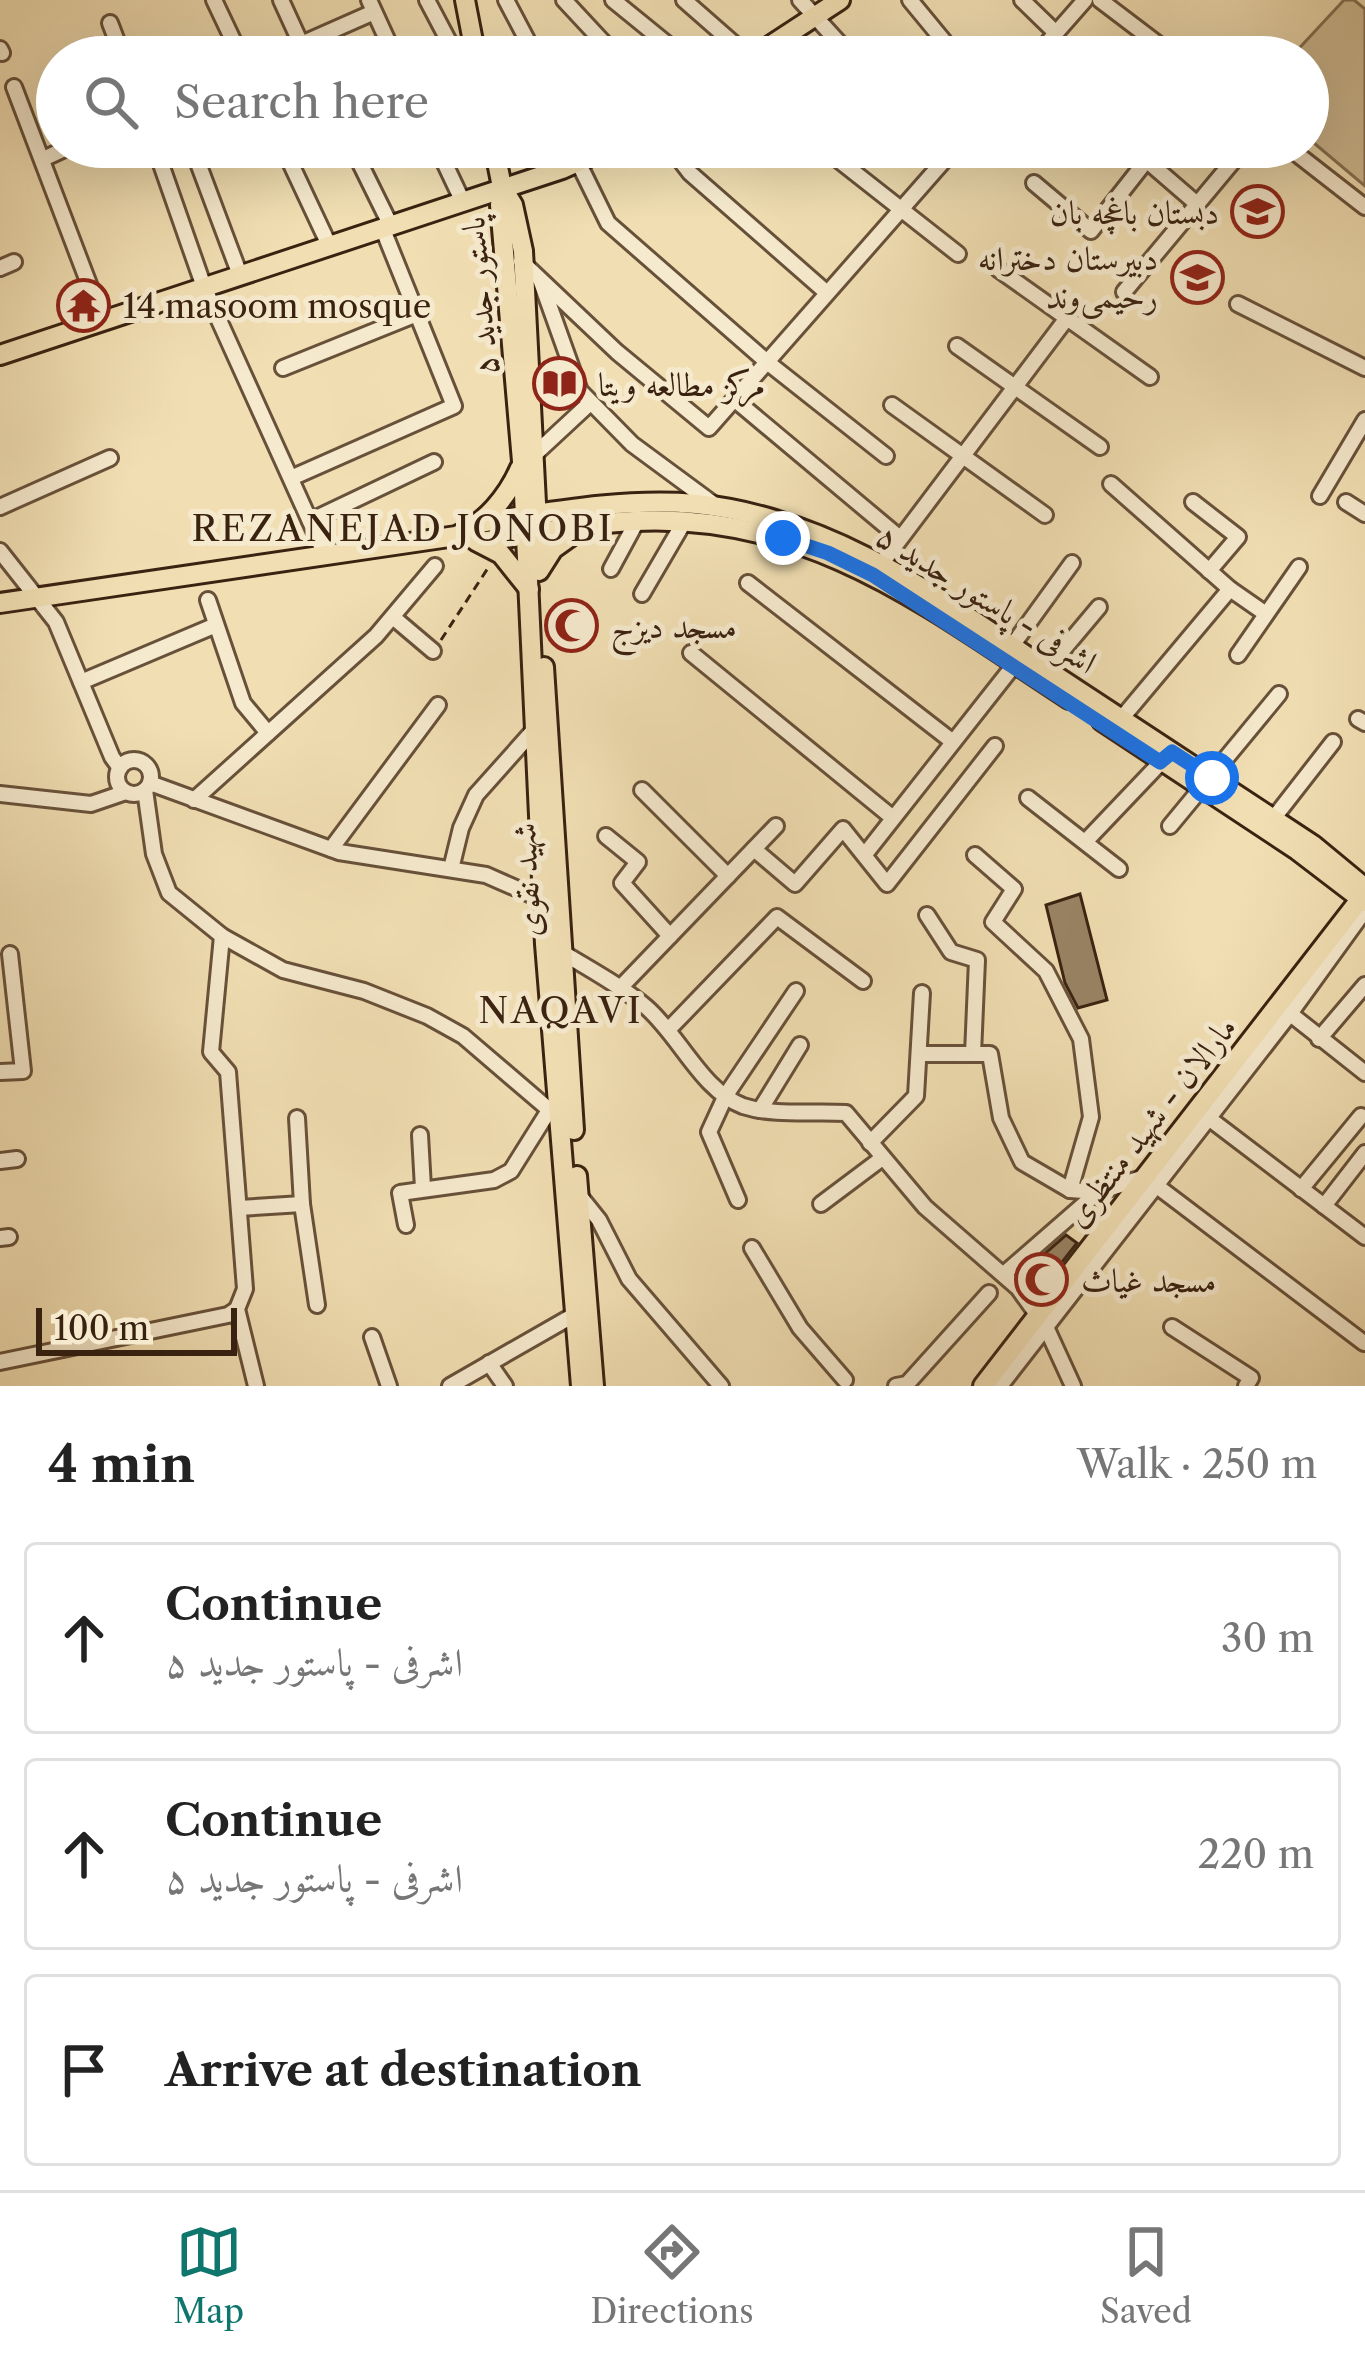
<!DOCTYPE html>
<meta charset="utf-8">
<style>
body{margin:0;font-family:"Libre Caslon Text",Amiri,serif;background:#f6f6f6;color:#222}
.scale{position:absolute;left:36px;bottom:30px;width:201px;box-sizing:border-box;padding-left:12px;border:6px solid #3a2211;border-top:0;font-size:33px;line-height:42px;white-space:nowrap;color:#3a2211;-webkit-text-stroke:9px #f6eace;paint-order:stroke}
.stop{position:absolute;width:36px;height:36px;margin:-27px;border:9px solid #1a73e8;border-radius:50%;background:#fff}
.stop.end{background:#1a73e8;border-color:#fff;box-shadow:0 3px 12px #0008}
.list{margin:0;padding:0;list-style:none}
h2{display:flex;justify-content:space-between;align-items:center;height:156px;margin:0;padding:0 48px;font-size:51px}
h2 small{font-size:39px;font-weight:400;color:#767676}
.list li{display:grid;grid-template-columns:78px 1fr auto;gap:36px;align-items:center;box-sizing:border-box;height:192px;margin:0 24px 24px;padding:0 24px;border:3px solid #e0e0e0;border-radius:12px}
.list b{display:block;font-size:45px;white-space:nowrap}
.list p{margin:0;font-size:39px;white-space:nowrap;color:#767676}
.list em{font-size:39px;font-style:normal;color:#767676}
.icon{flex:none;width:66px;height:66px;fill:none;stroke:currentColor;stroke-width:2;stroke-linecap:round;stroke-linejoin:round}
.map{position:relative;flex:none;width:1365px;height:1386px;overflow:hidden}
.search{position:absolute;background:#fff;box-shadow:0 12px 48px #0002;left:36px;right:36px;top:36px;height:132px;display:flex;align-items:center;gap:30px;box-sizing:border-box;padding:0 42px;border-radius:66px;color:#767676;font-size:45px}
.sheet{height:804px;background:#fff}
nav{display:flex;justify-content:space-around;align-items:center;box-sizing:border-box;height:168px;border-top:3px solid #e0e0e0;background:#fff;font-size:33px;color:#767676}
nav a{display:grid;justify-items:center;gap:6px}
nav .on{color:#0f766e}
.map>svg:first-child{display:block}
.green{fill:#d2bf97;stroke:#867054;stroke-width:3}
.building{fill:#998465;stroke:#3a2211;stroke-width:3}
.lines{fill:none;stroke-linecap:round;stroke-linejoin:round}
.minor-casing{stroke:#68513a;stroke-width:20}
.major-casing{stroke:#3a2211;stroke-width:24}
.path{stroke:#3a2211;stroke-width:3;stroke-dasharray:9 6;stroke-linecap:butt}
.minor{stroke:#f6eace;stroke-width:14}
.major{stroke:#f1dfb3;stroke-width:18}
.route{stroke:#1a73e8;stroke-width:15}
.labels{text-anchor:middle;stroke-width:10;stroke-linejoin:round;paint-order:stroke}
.poi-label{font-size:33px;fill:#3a2211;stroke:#f6eace;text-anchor:start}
.street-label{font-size:33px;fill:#3a2211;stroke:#f6eace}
.neighbourhood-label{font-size:36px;letter-spacing:3px;fill:#3a2211;stroke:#f6eace}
</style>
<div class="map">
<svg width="1365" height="1386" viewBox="0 0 1365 1386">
<rect width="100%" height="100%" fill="#f1dfb3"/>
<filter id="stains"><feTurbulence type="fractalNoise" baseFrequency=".00167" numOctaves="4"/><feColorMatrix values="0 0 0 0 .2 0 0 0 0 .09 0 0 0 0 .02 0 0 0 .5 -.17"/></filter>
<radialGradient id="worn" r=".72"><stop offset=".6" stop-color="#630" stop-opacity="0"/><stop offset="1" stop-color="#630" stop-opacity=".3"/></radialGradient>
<polygon class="green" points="1344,0 1354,0 1365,9 1365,186 1308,138 1308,57 1291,57"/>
<g class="building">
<polygon points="1080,894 1107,1000 1078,1008 1065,983 1046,905"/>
<polygon points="1066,1235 1077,1243 1038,1293 1026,1270"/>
</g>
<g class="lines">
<defs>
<g id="minor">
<polyline points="214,0 241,57"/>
<polyline points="281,0 307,57"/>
<polyline points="369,0 395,57"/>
<polyline points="427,0 457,57"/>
<polyline points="506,0 536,57"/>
<polyline points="564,0 617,57"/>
<polyline points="613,0 683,57"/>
<polyline points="684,0 749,57"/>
<polyline points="800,0 852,57"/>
<polyline points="910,0 957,57"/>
<polyline points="1022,0 1056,33"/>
<polyline points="1100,0 1175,57"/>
<polyline points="110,23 123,57"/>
<polyline points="0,49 2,53"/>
<polyline points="272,57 374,12"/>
<polyline points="1035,57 1085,0"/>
<polyline points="14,87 103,321"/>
<polyline points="155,147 204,287 322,548"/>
<polyline points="283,147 329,245"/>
<polyline points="352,147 390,224"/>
<polyline points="437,147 462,200"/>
<polyline points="670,147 690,173 827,293"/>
<polyline points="822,147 958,254"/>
<polyline points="1131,147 1197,204"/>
<polyline points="1288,147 1365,207"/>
<polyline points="195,155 240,275"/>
<polyline points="43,159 69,147"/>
<polyline points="578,162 608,223 767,362 886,456"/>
<polyline points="1034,183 1091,231 1157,147"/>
<polyline points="521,261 617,352 709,428 956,147"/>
<polyline points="0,268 14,262"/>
<polyline points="998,269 1150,377"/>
<polyline points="541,282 580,391 632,444 712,503"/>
<polyline points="1124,292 1245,147"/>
<polyline points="1238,304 1365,368"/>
<polyline points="957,346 1100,447"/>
<polyline points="283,368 417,314"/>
<polyline points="734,399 900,538"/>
<polyline points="892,405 1045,515"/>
<polyline points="534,455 590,403"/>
<polyline points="291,478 454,406 382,227"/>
<polyline points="1111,484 1230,589 1266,614"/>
<polyline points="1320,496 1365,420"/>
<polyline points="1193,502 1238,537 1209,571"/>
<polyline points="1346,502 1365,514"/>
<polyline points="0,507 110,458"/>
<polyline points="310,521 434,462"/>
<polyline points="0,551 56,622 112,757 120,768"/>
<polyline points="611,569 637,521"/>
<polyline points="876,571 1067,318"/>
<polyline points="748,583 953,742"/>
<polyline points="642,594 684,522"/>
<polyline points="208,600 243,703 268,733"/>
<polyline points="394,618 433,651"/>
<polyline points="1012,646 1072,563"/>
<polyline points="691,653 893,818"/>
<polyline points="1238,655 1299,567"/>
<polyline points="1046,670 1099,607"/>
<polyline points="81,682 216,625"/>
<polyline points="1121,719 1230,589"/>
<polyline points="1358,719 1365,723"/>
<circle cx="134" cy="777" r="17"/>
<polyline points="150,783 339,852 486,875 543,900"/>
<polyline points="145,790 154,854 169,893 222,936 283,970 364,991 427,1016 463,1036 560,1119"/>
<polyline points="642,790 728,876"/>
<polyline points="0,794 91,804 126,792"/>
<polyline points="1028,798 1119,869"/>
<polyline points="194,800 376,636 435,566"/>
<polyline points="1273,819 1333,742"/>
<polyline points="1170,826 1279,694"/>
<polyline points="606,836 638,862 622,883 670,936"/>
<polyline points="1086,841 1165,758"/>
<polyline points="331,849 438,705"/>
<polyline points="754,849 795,884 843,829 887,884 995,746"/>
<polyline points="866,853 1018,660"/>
<polyline points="975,855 1014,889 993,922 1046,971 1081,1039 1091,1117 1070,1190"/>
<polyline points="451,869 461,828 476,795 534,730"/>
<polyline points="927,915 951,952 977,960 973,1054"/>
<polyline points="222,936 211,1052 228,1072 245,1289 237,1309 256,1386"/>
<path d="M 560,951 C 589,969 620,985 646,1007 C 679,1035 702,1091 743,1106 C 774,1116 813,1111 846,1113 L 925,1207 L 1018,1288 L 1046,1327 L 1073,1386"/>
<polyline points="620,988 776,826"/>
<polyline points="1283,1008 1365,1073"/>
<polyline points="669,1029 777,917 863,981"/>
<polyline points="1319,1039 1365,985"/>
<polyline points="919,1054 990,1054 1001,1118 1022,1162 1070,1190 1098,1192 1145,1177 1364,1343"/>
<polyline points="0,1072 23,1071 10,954"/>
<polyline points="760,1110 800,1045"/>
<polyline points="1202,1113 1365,1237"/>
<polyline points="297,1118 302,1204 317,1305"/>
<polyline points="420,1135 423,1188"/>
<polyline points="870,1143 916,1096 922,993"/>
<polyline points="0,1161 17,1159"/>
<polyline points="1301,1189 1361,1116"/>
<polyline points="579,1195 599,1220 629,1279 721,1386"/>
<polyline points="738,1200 709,1132 726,1095 796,991"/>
<polyline points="821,1204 881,1159"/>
<polyline points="1324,1206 1365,1153"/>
<polyline points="239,1208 302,1204"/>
<polyline points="406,1225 400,1193 494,1180 511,1171 548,1112"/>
<polyline points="0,1238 9,1237"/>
<polyline points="752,1248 800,1328 845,1380"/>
<polyline points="1005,1273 1098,1192"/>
<polyline points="1172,1327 1251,1378 1246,1386"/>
<polyline points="372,1337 389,1386"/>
<polyline points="0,1362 228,1315 237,1309"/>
<polyline points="489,1363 505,1386"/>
<polyline points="450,1386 574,1315"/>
<polyline points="896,1386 907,1384 989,1293"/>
<polyline points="1000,1386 1289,1015 1365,910"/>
</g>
<g id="major">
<polyline points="465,0 476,57"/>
<polyline points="753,57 840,0"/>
<polyline points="494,147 502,187 500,205 523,473 545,944 581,1386"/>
<polyline points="502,187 513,205 523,251 539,561"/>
<polyline points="0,355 562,169 611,147"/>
<path d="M 478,523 C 551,512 621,498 696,504 C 836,518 948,604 1062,680 C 1145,735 1229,790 1313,845 L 1365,888"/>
<polyline points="476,541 501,554 529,589"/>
<path d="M 479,542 C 530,535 582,523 634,521 C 811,512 929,608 1069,699"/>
<polyline points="539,571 553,549 581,529"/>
<path d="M 0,603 L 456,536 C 485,524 508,496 520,468"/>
<polyline points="544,667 574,1130"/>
<polyline points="1102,721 1297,850 1365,902"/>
<polyline points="577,1176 594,1386"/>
<polyline points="983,1386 1365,893"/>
</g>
</defs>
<use href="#minor" class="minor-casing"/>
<use href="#major" class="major-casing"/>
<polyline class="path" points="441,640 488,568"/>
<use href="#minor" class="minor"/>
<use href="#major" class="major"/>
</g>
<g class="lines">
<polyline class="route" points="783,538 828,553 873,575 1160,762 1172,752 1212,778"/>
</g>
<defs>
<symbol id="school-ring" viewBox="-11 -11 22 22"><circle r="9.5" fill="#f6eace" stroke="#8f2418" stroke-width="1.5"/><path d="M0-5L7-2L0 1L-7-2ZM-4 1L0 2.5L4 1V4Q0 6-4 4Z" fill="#8f2418"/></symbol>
<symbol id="temple-ring" viewBox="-11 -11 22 22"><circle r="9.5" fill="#f6eace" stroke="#8f2418" stroke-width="1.5"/><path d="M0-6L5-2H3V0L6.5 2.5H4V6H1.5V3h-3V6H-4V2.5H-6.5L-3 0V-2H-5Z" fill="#8f2418"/></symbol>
<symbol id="library-ring" viewBox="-11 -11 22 22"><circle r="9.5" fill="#f6eace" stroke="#8f2418" stroke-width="1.5"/><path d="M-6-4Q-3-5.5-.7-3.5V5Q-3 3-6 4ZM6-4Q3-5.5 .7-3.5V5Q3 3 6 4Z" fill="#8f2418"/></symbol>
<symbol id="mosque-ring" viewBox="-11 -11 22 22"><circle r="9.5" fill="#f6eace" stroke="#8f2418" stroke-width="1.5"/><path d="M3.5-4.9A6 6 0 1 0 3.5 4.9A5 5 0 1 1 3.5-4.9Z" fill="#8f2418"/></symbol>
</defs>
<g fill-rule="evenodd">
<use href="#school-ring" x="1228" y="182" width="59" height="59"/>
<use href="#school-ring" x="1168" y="248" width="59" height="59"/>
<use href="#temple-ring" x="54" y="276" width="59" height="59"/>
<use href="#library-ring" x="530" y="354" width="59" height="59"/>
<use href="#mosque-ring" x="542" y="596" width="59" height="59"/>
<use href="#mosque-ring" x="1012" y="1250" width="59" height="59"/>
</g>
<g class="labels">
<g class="poi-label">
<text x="1219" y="224" text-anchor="end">دبستان باغچه بان</text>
<text x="1158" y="270" text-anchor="end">دبیرستان دخترانه<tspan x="1158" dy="38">رحیمی‌وند</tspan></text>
<text x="123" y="318">14 masoom mosque</text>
<text x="598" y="396">مرکز مطالعه ویتا</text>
<text x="611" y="638">مسجد دیزج</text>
<text x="1081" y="1292">مسجد غیاث</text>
</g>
<g class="street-label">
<text transform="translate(479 296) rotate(-95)" y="12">پاستور جدید ۵</text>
<text transform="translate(987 598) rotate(32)" y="12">اشرفی - پاستور جدید ۵</text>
<text transform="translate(526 880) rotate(-93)" y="12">شهید نقوی</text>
<text transform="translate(1150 1121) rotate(-52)" y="12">مارالان - شهید منتظری</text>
</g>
<g class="neighbourhood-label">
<text x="403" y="541">REZANEJAD JONOBI</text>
<text x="561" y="1023">NAQAVI</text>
</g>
</g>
<rect width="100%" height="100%" filter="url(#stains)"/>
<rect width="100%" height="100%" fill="url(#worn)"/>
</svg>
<div class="scale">100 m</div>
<div class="stop" style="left:1212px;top:778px"></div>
<div class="stop end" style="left:783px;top:538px"></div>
<div class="search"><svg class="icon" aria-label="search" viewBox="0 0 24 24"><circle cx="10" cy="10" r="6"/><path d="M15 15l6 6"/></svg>Search here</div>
</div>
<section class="sheet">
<h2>4 min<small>Walk · 250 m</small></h2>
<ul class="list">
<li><svg class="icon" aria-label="ahead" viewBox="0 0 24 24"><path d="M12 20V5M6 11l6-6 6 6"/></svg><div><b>Continue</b><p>اشرفی - پاستور جدید ۵</p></div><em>30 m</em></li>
<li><svg class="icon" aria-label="ahead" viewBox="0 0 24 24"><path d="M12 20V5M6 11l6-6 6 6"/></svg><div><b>Continue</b><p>اشرفی - پاستور جدید ۵</p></div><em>220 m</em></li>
<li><svg class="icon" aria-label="arrive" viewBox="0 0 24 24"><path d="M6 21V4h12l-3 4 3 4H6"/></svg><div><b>Arrive at destination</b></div></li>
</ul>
</section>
<nav>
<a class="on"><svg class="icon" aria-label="map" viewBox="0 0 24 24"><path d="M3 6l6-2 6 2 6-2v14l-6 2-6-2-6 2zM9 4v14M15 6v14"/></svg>Map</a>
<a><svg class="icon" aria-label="directions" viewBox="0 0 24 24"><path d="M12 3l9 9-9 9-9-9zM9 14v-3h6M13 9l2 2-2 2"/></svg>Directions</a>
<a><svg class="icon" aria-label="saved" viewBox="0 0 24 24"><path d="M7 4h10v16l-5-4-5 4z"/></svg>Saved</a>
</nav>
